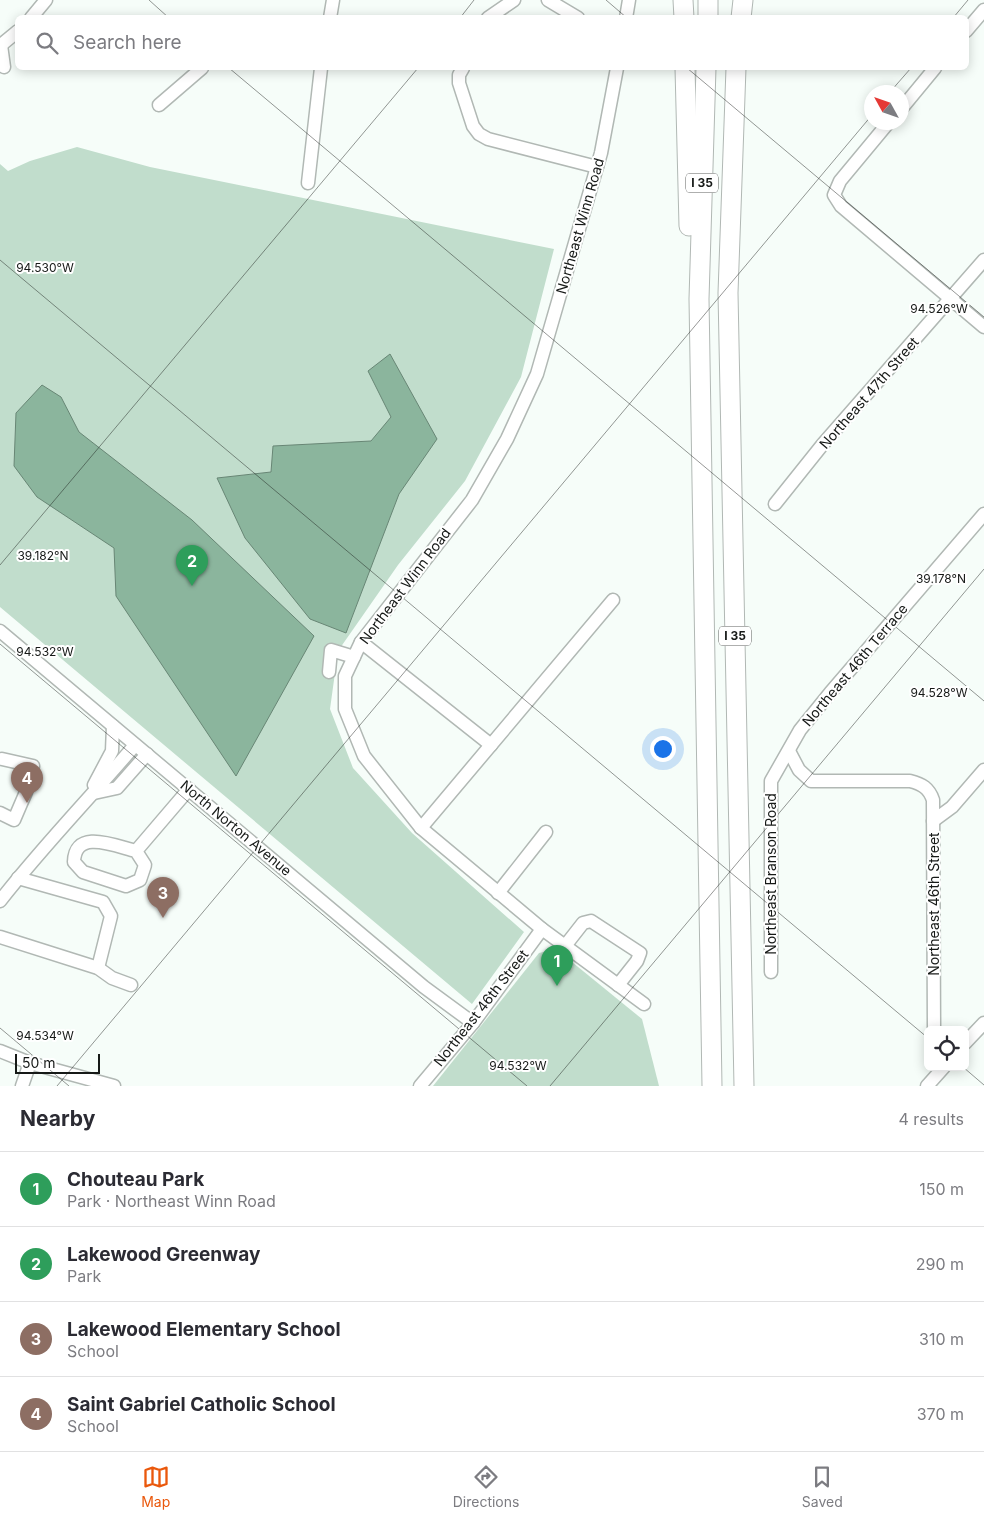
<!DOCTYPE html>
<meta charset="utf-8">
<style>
body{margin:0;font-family:Inter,sans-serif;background:#f2f2f3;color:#2b2b33}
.controls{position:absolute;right:15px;bottom:15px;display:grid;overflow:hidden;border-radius:8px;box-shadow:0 2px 12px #0003}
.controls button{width:45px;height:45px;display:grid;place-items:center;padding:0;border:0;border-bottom:1px solid #e1e1e2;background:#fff;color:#2b2b33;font:25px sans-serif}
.compass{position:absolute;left:864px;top:85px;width:45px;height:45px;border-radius:50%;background:#fff;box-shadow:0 2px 12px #0003;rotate:310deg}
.scale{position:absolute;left:15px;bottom:12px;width:85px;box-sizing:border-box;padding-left:5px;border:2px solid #161917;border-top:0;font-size:14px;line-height:18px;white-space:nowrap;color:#161917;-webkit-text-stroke:4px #fff;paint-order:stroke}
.you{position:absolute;left:662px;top:748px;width:18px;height:18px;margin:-12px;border:4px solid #fff;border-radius:50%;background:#1a73e8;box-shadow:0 0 0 8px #1a73e833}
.badge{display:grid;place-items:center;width:32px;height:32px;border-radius:50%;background:#ea580c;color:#fff;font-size:16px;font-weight:700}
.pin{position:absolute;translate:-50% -41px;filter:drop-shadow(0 1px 2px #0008)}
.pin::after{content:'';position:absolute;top:26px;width:18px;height:15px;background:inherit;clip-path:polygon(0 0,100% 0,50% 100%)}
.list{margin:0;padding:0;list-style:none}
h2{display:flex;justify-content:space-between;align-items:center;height:65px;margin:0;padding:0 20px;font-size:21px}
h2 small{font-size:16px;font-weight:400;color:#7c7c81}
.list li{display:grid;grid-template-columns:32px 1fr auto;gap:15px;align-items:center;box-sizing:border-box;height:75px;padding:0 20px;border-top:1px solid #e1e1e2}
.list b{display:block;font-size:19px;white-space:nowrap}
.list p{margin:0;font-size:16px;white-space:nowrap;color:#7c7c81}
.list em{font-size:16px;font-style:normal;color:#7c7c81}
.icon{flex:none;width:28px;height:28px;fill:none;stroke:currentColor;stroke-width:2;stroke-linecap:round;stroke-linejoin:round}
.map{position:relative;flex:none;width:984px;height:1086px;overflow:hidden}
.search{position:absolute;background:#fff;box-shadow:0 2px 12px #0003;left:15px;right:15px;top:15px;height:55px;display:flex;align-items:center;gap:12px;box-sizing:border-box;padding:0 18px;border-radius:8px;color:#7c7c81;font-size:19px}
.sheet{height:365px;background:#fff}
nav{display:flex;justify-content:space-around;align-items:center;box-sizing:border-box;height:70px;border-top:1px solid #e1e1e2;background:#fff;font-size:14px;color:#7c7c81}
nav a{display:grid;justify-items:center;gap:2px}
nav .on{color:#ea580c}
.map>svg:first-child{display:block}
.green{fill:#c1ddcc}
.water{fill:#8bb59d;stroke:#688675}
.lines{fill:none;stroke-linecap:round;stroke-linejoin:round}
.minor-casing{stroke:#b1b8b4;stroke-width:15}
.highway-casing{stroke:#b1b8b4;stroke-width:21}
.minor{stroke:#fff;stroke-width:12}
.highway{stroke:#fff;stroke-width:19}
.ticks{fill:none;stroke:#161917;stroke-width:1;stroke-opacity:0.45}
.labels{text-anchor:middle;stroke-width:4;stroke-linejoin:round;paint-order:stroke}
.shield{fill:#fff;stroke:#5c5e5d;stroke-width:1}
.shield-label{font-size:12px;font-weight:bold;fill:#161917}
.street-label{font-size:14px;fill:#161917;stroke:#fff}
.ticks-label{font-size:12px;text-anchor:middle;fill:#161917;stroke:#fff;stroke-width:4;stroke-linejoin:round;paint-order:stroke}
</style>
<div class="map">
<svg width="984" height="1086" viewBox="0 0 984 1086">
<rect width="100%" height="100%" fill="#f6fdf9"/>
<g class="green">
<polygon points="77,147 150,167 554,249 521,377 465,481 398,565 338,651 330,709 353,768 412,833 524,932 472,1004 0,607 0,164 8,171 30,161"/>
<polygon points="556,949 642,1019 659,1086 433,1086 539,953"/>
</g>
<g class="water">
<polygon points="390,354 437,439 399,494 346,633 310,619 245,538 217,478 271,472 273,446 371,441 391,417 368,371"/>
<polygon points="42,385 61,397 79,432 192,520 314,636 236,776 116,596 114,548 37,497 14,466 16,413"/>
</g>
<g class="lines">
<defs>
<g id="minor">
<polyline points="548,0 578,18"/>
<polyline points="31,18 46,0"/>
<polyline points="330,18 333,0"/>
<polyline points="488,18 514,0"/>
<polyline points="626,18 629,0"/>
<polyline points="966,31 984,10"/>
<polyline points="1,45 4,67"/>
<polyline points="1,45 18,31"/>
<polyline points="463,68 459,75 459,83 473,126 479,134 488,139 597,167"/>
<polyline points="617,68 601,153 537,374 507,439 472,500 361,642 345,676 345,709 364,756 421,828 542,929 644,1004"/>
<polyline points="159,105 202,68"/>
<polyline points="902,108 935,68"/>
<polyline points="889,122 840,181 834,195 841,206 984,327"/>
<polyline points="308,183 321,68"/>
<polyline points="775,504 823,444 984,260"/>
<polyline points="0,631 424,987 473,1023"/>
<polyline points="361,642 491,745"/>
<polyline points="329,672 331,650 354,657"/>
<path d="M 789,751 L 799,770 L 811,781 L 910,781 C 922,784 929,788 933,800 L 934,1030"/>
<polyline points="94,785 112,751 113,726"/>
<polyline points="94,793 117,788 147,754"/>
<polyline points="0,813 14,820 26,792 33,766 2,759"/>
<polyline points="933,821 952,807 984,770"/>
<polyline points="421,828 613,600"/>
<path d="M 136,851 L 145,865 L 140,880 L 126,886 L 83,872 L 74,862 C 75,828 115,846 136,851 L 189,789"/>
<polyline points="18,878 103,902 111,916 98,968"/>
<polyline points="498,893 546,832"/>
<path d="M 0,901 C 43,846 91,797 135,745"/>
<polyline points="0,937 98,968 112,978 131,985"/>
<polyline points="565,946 583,923 591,921 640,953 637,961 618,985"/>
<polyline points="771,972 771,781 800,730 830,693 984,514"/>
<polyline points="965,1043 984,1023"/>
<polyline points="0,1051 30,1063 114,1086"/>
<polyline points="22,1086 30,1063"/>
<polyline points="420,1086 473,1023 542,929"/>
<polyline points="927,1086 944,1067"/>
</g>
<g id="highway">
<polyline points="683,0 684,18"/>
<polyline points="708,18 708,0"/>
<polyline points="741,18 743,0"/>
<polyline points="685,68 689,226"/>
<polyline points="706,68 699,299 712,1086"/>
<polyline points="736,68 728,293 744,1086"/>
</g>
</defs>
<use href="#minor" class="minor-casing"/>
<use href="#highway" class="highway-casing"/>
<use href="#minor" class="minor"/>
<use href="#highway" class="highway"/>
</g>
<path class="ticks" d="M 149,0 L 169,18M 606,0 L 627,18M 460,18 L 474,0M 953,18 L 968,0M 229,68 L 984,701M 687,68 L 984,317M 890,92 L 911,68M 0,260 L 928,1038M 0,565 L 418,68M 0,644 L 527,1086M 0,1028 L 69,1086M 963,1067 L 984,1085M 57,1086 L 872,115M 550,1086 L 984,569"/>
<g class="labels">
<g class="shield">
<rect x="686" y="173.5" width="32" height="19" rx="4"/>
<rect x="719" y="626.5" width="32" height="19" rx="4"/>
</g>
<g class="shield-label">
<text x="702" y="187">I 35</text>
<text x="735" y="640">I 35</text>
</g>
<g class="street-label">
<text transform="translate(580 226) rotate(-74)" y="5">Northeast Winn Road</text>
<text transform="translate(869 393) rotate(-49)" y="5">Northeast 47th Street</text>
<text transform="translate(405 586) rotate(-53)" y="5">Northeast Winn Road</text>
<text transform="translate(855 665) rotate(-50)" y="5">Northeast 46th Terrace</text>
<text transform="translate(236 828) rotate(40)" y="5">North Norton Avenue</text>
<text transform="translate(771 874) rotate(-90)" y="5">Northeast Branson Road</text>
<text transform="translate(934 904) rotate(-90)" y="5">Northeast 46th Street</text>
<text transform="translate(481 1008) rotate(-52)" y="5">Northeast 46th Street</text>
</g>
</g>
<g class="ticks-label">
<text x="45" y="272">94.530°W</text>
<text x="939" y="313">94.526°W</text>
<text x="43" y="560">39.182°N</text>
<text x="941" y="583">39.178°N</text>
<text x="45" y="656">94.532°W</text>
<text x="939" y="697">94.528°W</text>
<text x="45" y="1040">94.534°W</text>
<text x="518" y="1070">94.532°W</text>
</g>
</svg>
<div class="controls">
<button><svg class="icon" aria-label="locate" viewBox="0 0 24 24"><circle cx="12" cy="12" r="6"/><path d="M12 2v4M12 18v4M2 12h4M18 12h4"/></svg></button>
</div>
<svg class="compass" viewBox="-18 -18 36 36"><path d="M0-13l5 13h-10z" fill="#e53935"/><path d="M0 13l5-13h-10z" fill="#7c7c81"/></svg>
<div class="scale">50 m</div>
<div class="you"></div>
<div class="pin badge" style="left:557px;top:986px;background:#2e9e5b">1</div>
<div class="pin badge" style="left:192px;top:586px;background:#2e9e5b">2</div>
<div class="pin badge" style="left:163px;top:918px;background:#8d6e63">3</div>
<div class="pin badge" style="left:27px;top:803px;background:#8d6e63">4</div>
<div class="search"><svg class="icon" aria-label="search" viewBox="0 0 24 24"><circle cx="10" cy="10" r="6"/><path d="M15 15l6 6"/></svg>Search here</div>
</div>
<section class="sheet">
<h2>Nearby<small>4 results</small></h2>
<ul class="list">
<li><span class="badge" style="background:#2e9e5b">1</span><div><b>Chouteau Park</b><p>Park · Northeast Winn Road</p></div><em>150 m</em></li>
<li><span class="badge" style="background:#2e9e5b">2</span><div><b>Lakewood Greenway</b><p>Park</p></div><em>290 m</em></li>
<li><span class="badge" style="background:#8d6e63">3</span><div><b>Lakewood Elementary School</b><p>School</p></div><em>310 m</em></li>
<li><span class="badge" style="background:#8d6e63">4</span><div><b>Saint Gabriel Catholic School</b><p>School</p></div><em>370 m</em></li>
</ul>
</section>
<nav>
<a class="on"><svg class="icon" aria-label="map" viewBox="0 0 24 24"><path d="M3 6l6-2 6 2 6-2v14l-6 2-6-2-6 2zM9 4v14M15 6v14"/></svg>Map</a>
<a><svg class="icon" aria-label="directions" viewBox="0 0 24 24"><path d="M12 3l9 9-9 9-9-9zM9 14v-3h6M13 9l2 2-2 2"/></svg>Directions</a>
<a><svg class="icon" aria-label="saved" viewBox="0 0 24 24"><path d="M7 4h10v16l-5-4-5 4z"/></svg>Saved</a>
</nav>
